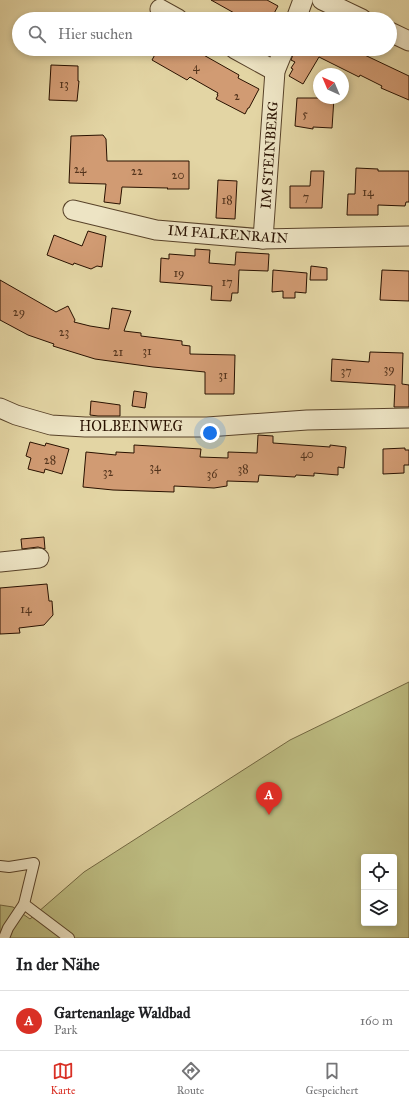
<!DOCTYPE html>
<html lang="de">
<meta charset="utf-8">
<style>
body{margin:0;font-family:"IM FELL Great Primer",serif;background:#f6f6f6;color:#202124}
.controls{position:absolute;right:12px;bottom:12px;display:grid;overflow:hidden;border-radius:4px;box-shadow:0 2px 6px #0003}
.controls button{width:36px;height:36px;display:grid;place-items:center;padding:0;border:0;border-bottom:1px solid #e0e0e0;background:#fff;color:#202124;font:20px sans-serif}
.compass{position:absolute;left:313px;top:68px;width:36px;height:36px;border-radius:50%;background:#fff;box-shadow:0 2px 6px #0003;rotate:316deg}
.you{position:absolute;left:210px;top:433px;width:14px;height:14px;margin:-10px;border:3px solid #fff;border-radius:50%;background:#1a73e8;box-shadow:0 0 0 6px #1a73e833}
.badge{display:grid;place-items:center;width:26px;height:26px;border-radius:50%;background:#d93025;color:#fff;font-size:13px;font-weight:700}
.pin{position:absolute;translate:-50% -33px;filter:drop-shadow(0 1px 2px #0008)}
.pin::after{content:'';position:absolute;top:21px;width:14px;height:12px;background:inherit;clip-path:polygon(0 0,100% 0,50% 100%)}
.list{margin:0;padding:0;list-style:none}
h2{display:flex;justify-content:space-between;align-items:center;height:52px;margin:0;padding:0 16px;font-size:17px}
h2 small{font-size:13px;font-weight:400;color:#757577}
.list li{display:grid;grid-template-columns:26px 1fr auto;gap:12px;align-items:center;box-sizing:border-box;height:60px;padding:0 16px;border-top:1px solid #e0e0e0}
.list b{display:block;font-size:15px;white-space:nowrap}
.list p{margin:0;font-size:13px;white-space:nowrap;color:#757577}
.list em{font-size:13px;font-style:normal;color:#757577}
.icon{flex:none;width:22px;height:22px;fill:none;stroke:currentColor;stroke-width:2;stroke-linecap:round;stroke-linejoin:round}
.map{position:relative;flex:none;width:409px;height:938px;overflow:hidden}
.search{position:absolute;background:#fff;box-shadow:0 2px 6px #0003;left:12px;right:12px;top:12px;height:44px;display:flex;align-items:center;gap:10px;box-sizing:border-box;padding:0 14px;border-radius:22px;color:#757577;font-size:15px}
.sheet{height:112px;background:#fff}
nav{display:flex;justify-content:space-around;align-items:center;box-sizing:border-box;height:56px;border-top:1px solid #e0e0e0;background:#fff;font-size:11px;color:#757577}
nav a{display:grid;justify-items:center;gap:2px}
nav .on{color:#d93025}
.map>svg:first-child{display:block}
.green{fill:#bcbb80;stroke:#726640;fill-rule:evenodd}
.building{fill:#d19b73;stroke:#291100}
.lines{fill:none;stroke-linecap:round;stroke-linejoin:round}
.service-casing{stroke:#584229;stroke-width:12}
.minor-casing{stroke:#584229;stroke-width:21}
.service{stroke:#ede4c4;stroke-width:10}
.minor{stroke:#ede4c4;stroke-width:19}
.labels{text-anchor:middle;stroke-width:3.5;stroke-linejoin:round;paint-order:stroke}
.number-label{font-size:12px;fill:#53341d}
.street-label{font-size:14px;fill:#291100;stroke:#ede4c4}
</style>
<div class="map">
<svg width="409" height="938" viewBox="0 0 409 938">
<rect width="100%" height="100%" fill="#e3d5a4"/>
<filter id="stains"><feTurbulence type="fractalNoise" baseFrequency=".005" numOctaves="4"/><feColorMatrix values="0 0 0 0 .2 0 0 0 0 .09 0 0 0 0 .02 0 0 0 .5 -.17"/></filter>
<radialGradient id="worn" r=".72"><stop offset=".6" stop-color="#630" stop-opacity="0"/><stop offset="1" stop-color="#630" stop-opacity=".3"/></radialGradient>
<path class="green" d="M 409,682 L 409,938 L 0,938 L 0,905 L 13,907 L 30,919 L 84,872 L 290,740 ZM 364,857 L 394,857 L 394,923 L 364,923 Z"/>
<g class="building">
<polygon points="211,0 267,0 278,6 271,19 245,19"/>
<polygon points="158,49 193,49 239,75 238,78 259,89 249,108 248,108 245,114 216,99 218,95 217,95 218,93 190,77 187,80 152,60"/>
<polygon points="295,49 352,49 409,76 409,100 381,88 382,86 360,75 359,77 319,57 303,84 289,76 293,69 291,68 295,62 291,60"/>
<polygon points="51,65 78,66 78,81 79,81 77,101 49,100"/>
<polygon points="297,98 334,98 332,128 313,127 313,129 295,126"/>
<polygon points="103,135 106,139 107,161 189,161 189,189 167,189 168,188 122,187 120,204 104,202 106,184 69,183 71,136"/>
<polygon points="356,168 378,169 378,171 409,171 409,202 406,202 405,206 378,205 378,215 347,215 348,194 355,194"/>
<polygon points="311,171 324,171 322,208 290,208 290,186 310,186"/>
<polygon points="218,180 237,181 235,219 216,218"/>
<polygon points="88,231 106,236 102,267 97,266 91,269 74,263 73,265 47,255 54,235 82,246"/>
<polygon points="195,249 210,250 209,263 235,265 236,252 269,254 268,271 239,270 238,293 232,293 231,301 211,300 212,286 160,282 161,258 169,259 169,254 195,256"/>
<polygon points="311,266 327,268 327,280 310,280"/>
<polygon points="273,270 307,273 306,293 295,292 295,298 283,298 283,291 272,292"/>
<polygon points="382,270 409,271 409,301 380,300"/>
<polygon points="0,280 56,312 68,306 75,320 74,322 90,326 109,329 112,308 131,311 124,331 141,333 141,336 182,341 182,345 190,346 190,354 235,355 234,394 205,394 205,372 153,367 95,359 53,346 54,344 28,335 0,320"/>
<polygon points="370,352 403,353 402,384 409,385 409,407 394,407 395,385 331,381 332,359 369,362"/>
<polygon points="134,391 147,393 145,408 132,406"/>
<polygon points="91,401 120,405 120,416 98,416 90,415"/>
<polygon points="258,435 273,436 273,443 330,447 330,445 346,447 344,468 338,467 338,475 314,473 314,476 296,475 295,477 259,475 258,482 227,481 227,486 214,488 174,486 174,492 113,490 83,487 86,452 116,455 116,452 134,453 134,445 201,449 200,457 228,458 228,452 257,453"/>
<polygon points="30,442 45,446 46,443 69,449 62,474 45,469 44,473 28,469 31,458 26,456"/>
<polygon points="405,448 405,450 409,450 409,465 404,465 404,473 383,474 383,449"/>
<polygon points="44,537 45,549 38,547 22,549 21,539"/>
<polygon points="47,584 49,601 52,601 53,615 44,625 19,628 20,633 0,634 0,588"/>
</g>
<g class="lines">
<defs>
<g id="service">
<polyline points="0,866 9,867 34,863 24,904 8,928 4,938"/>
<polyline points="24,904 69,938"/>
</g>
<g id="minor">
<polyline points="322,0 362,19"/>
<polyline points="160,9 178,19"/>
<polyline points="296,19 303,0"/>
<polyline points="390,32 409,41"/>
<polyline points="235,49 275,71"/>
<polyline points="73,210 156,230 263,239 409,236"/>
<polyline points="263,239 275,71 284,49"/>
<polyline points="0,408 16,415 51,425 85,427 207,427 307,420 409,418"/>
<polyline points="0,562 39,558"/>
</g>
</defs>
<use href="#service" class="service-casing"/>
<use href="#minor" class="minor-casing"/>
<use href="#service" class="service"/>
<use href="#minor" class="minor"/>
</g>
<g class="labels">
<g class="number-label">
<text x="196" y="71">4</text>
<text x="64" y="88">13</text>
<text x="237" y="100">2</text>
<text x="305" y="118">5</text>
<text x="80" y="173">24</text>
<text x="137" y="175">22</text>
<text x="178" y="179">20</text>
<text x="368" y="196">14</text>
<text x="306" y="201">7</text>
<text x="227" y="204">18</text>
<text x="179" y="277">19</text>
<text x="227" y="286">17</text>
<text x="19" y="316">29</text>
<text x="64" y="336">23</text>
<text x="147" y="355">31</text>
<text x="118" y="356">21</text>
<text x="389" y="373">39</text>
<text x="346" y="375">37</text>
<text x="223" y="379">31</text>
<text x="307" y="458">40</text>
<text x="50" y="464">28</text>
<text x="155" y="471">34</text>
<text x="243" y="473">38</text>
<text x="108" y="476">32</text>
<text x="212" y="478">36</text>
<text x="26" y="613">14</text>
</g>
<g class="street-label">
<text transform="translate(269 155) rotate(-86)" y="5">IM STEINBERG</text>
<text transform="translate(228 234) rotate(4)" y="5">IM FALKENRAIN</text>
<text x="131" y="431">HOLBEINWEG</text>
</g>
</g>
<rect width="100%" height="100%" filter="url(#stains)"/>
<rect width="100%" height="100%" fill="url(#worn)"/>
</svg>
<div class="controls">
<button><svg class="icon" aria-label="locate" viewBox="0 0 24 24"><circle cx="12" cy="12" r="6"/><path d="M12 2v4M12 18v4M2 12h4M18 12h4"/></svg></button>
<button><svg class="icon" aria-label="layers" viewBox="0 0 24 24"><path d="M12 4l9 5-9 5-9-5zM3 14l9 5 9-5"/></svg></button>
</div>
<svg class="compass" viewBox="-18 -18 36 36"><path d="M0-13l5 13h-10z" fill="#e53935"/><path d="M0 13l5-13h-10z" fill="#757577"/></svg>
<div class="you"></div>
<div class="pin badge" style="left:269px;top:815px">A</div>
<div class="search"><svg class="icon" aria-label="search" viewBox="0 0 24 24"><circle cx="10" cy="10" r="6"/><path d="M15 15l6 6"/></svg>Hier suchen</div>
</div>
<section class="sheet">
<h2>In der Nähe<small></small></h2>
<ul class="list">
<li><span class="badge">A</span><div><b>Gartenanlage Waldbad</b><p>Park</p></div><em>160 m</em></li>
</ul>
</section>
<nav>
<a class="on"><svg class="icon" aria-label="map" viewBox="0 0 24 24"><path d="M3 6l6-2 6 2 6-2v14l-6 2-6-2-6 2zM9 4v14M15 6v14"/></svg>Karte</a>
<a><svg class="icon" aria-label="directions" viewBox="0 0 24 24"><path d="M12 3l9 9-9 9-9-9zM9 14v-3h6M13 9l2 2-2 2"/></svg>Route</a>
<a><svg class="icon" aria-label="saved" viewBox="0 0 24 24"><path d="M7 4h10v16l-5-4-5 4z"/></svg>Gespeichert</a>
</nav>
